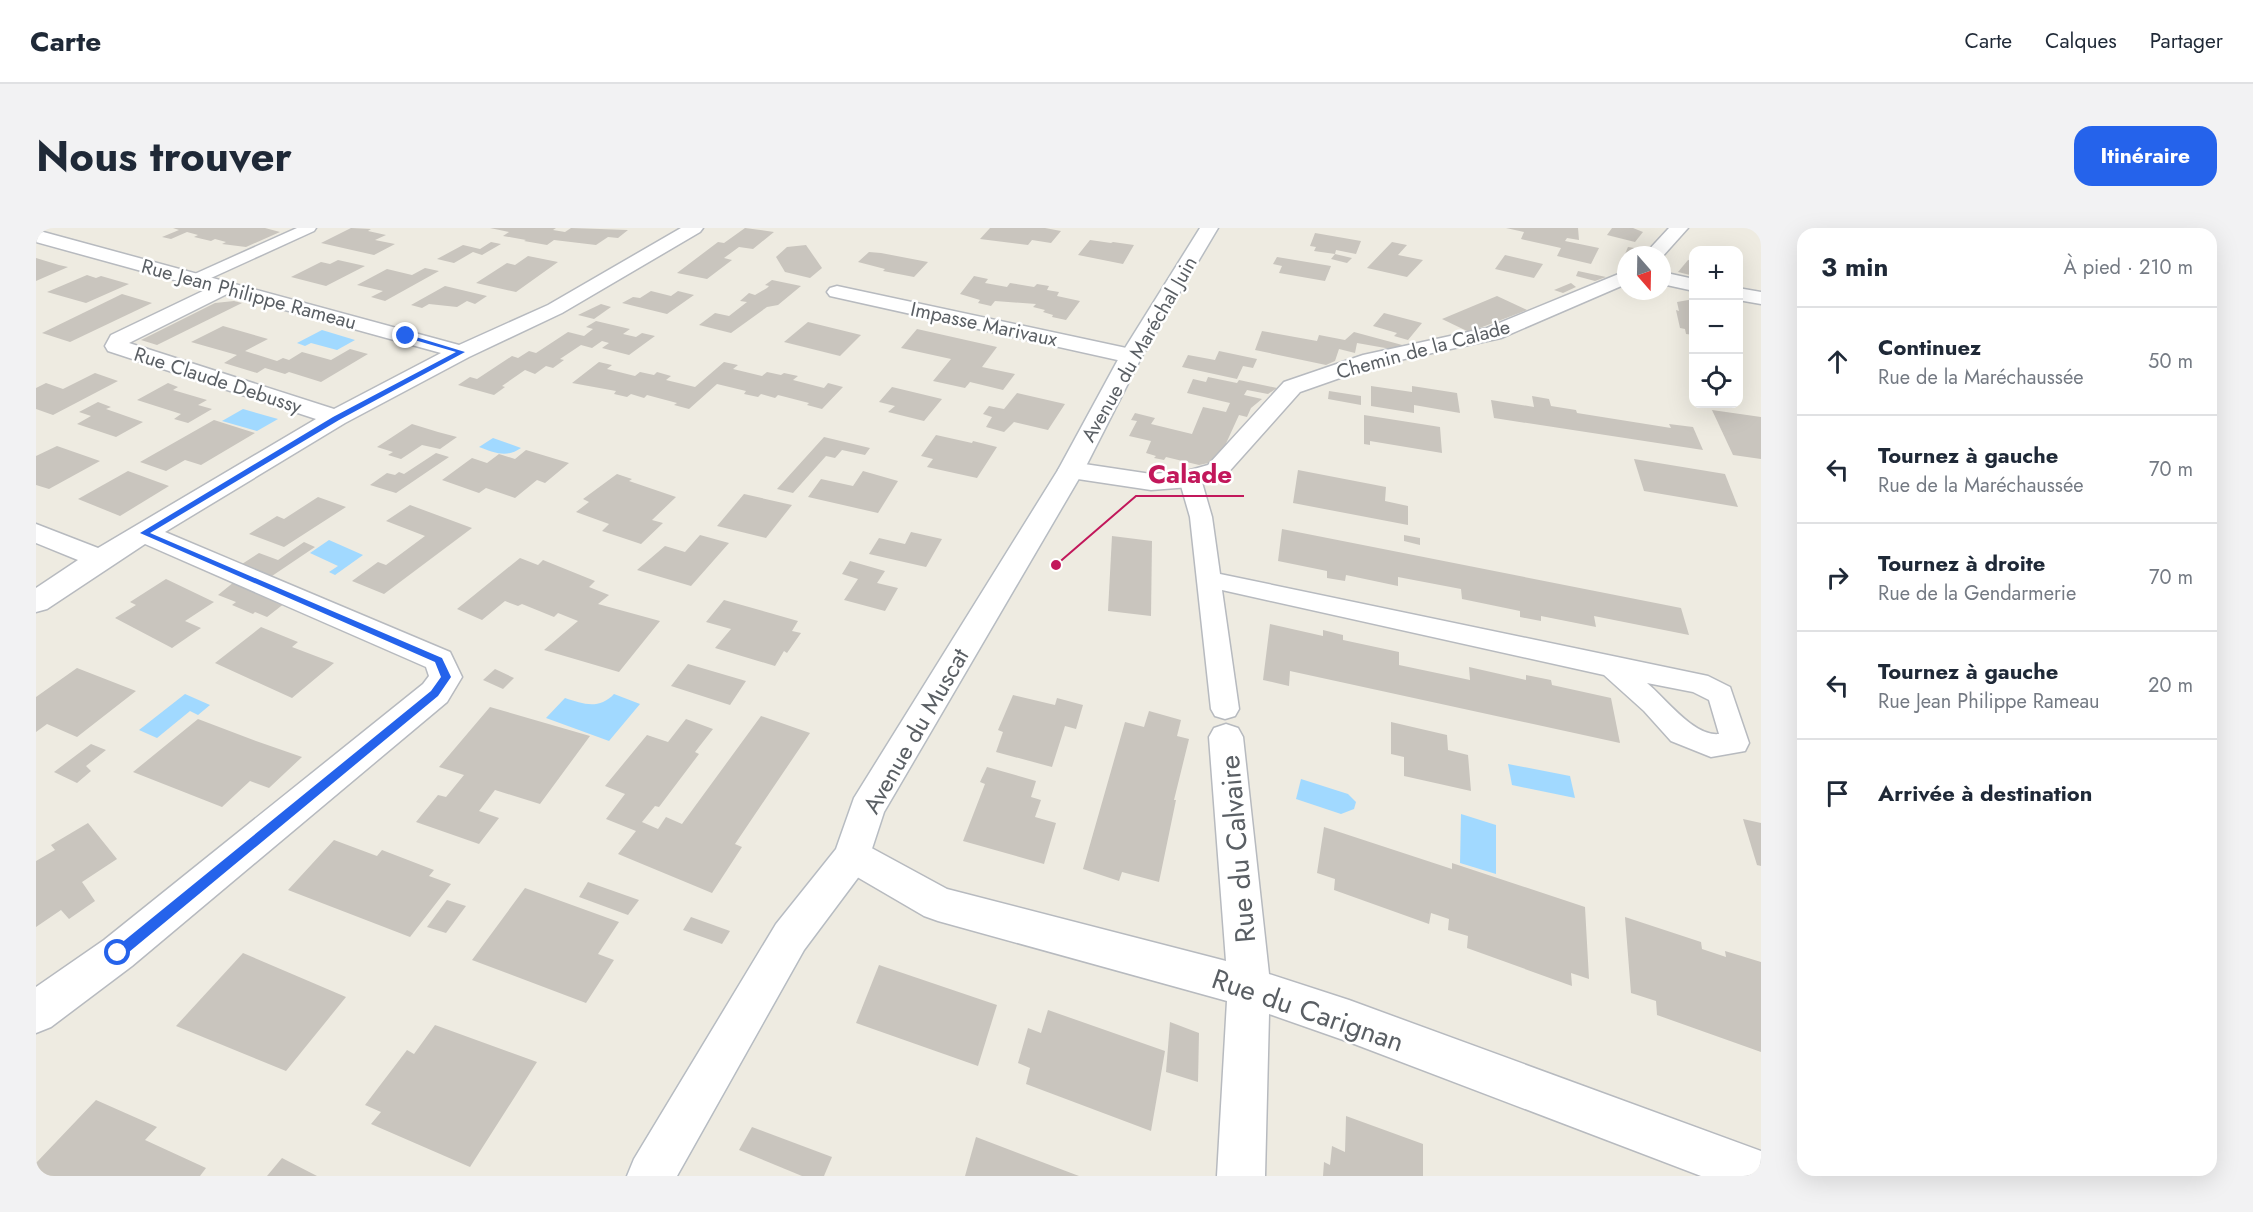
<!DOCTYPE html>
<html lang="fr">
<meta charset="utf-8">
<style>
body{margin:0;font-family:Jost,sans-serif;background:#f2f2f3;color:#1f2937}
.controls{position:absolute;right:18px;top:18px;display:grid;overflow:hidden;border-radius:12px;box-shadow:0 6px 24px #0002}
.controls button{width:54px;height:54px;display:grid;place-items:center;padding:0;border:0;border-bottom:2px solid #e0e1e3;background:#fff;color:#1f2937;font:30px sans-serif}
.compass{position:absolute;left:1581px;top:18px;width:54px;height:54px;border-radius:50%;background:#fff;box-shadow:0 6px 24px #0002;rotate:160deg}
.stop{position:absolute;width:18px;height:18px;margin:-14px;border:4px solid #2563eb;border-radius:50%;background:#fff}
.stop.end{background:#2563eb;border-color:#fff;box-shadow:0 2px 6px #0008}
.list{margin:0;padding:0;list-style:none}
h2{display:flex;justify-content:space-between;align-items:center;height:78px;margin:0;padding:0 24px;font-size:26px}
h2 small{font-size:20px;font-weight:400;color:#747a83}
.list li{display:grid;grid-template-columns:39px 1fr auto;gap:18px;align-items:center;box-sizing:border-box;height:108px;padding:0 24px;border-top:2px solid #e0e1e3}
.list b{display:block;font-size:22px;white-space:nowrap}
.list p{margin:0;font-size:20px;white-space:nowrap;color:#747a83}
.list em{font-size:20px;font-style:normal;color:#747a83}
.icon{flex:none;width:33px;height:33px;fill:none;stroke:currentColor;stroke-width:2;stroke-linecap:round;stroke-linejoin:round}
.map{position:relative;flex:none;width:1725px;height:948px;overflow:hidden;border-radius:18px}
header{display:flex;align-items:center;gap:36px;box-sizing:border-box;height:84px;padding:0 30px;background:#fff;border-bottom:2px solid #e0e1e3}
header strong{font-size:28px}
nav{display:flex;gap:33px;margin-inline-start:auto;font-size:21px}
.intro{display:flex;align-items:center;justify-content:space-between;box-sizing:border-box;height:144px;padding:0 36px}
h1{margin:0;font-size:42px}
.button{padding:15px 27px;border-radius:18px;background:#2563eb;color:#fff;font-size:21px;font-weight:700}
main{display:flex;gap:36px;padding:0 36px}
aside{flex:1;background:#fff;border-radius:18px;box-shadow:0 6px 24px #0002}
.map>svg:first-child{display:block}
.water{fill:#a1d9ff}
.building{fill:#c9c5be}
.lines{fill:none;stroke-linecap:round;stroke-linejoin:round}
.service-casing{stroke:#b7babf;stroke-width:3}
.minor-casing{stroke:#b7babf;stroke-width:3}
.secondary-casing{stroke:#b7bcc2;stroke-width:3}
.service{fill:#fff;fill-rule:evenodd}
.minor{fill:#fff;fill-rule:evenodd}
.secondary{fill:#fff;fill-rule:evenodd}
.route{fill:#2563eb}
.labels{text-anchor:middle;stroke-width:5;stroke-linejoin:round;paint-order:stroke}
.far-street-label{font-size:20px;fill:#5a5f64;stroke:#fff}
.street-label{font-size:24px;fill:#5a5f64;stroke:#fff}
.near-street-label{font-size:28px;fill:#5a5f64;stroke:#fff}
.leader{fill:none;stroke:#c2185b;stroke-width:2}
.callout-dot{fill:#c2185b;stroke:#fff;stroke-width:2}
.callout-label{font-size:26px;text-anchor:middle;font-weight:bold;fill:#c2185b;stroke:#fff;stroke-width:5;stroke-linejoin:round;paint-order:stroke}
</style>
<header>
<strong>Carte</strong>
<nav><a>Carte</a><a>Calques</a><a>Partager</a></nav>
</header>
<div class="intro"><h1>Nous trouver</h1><a class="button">Itinéraire</a></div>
<main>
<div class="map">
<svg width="1725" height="948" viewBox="0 0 1725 948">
<rect width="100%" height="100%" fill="#eeebe1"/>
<g class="water">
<polygon points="286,102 319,112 301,122 275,115 269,118 261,115"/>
<polygon points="207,181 242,191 221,203 186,193"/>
<path d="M 457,210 L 485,220 C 471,230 459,225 443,219 Z"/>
<polygon points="293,312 327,327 299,347 293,344 302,338 274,325"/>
<polygon points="149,466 174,477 162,487 154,483 121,510 103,502"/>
<path d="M 578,466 L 604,476 L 573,513 L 510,490 L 529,470 C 547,476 563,482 578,466 Z"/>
<polygon points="1472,536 1534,548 1539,570 1476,557"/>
<polygon points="1265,551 1312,566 1320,574 1318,581 1305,586 1260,571"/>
<polygon points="1425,586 1460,597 1460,646 1424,635"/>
</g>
<g class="building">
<polygon points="137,0 229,0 244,4 210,19 186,16 190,14 179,11 175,13 158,9 162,7 151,4 135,11 126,9 143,2"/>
<polygon points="315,0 335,1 332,3 350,7 339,12 359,16 338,27 285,15"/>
<polygon points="454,0 520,0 517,2 529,4 535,0 592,2 582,10 572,9 560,17 518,12 511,17 488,13 490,12 467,8 473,4"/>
<polygon points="709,0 738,4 717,21 703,19 688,30 696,32 671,51 641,45 682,14 688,15"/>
<polygon points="954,0 1009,0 1025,3 1015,15 996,12 992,17 944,11"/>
<polygon points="1470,0 1542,0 1543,12 1531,10 1529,13 1563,20 1555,36 1521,28 1525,20 1485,11 1488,4"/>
<polygon points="1576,0 1597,0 1607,4 1599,14 1571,7"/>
<polygon points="1279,5 1325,13 1320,26 1300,22 1299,26 1278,23 1280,19 1274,18"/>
<polygon points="1054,12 1075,15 1077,14 1098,17 1087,36 1042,27"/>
<polygon points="455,14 465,16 446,27 437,24 418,35 401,31 427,17 444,21"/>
<polygon points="1356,14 1371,17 1362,27 1387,32 1371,49 1331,40"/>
<polygon points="770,17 786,40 774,50 749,44 740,29 751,19"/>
<polygon points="1592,19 1611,22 1608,27 1589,26"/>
<polygon points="833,24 845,25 892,34 878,49 847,43 849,41 822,34"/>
<polygon points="1299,26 1316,30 1311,35 1295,31"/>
<polygon points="1469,27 1507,36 1498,50 1459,41"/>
<polygon points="492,28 522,34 480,64 440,55 471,35 479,37"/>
<polygon points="1241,29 1295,38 1289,53 1243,45 1246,38 1237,36"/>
<polygon points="0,30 23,37 32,39 0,53"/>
<polygon points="302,32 329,38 290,58 255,49 285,34 294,36"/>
<polygon points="1652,32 1658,33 1658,48 1642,44"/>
<polygon points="389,40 403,43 349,73 335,69 347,63 321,57 351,41 376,47"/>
<polygon points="1542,43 1570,49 1559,53 1540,48"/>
<polygon points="51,47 60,50 65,48 93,56 50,75 11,64"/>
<polygon points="938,48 952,51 949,55 971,59 974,55 998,59 1001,56 1013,58 1011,62 1023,64 1021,68 1044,73 1030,92 1016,89 1017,87 1007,84 1009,82 997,79 1000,76 959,73 955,78 942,75 944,72 924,66"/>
<polygon points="736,52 765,58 742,77 731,79 695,105 663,97 679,85 693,88 711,74 704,73 713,65 719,67 731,60 733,58 729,57"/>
<polygon points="1535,55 1540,59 1527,65 1518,62"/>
<polygon points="409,58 451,68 439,76 431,73 421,79 393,76 386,80 375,77"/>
<polygon points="615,63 635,68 642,63 658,67 631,86 586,75 597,69 604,70"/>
<polygon points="86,66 116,75 34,114 6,105"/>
<polygon points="1461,68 1491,82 1433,104 1406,91"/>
<polygon points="1658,71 1658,107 1650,106 1649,101 1644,100 1640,82 1643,83 1641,74"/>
<polygon points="198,73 206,75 121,117 105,112 179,75"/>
<polygon points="565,76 575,79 558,91 542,87"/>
<polygon points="1348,85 1386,95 1372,112 1358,108 1361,105 1337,98"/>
<polygon points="560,93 594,101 587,106 600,109 606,105 619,108 593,127 566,120 573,115 566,113 556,120 545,117 524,131 528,132 517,140 510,138 499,146 489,142 466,158 469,159 458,167 422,157 434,149 441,151 476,128 482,130 493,123 500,125 532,104 548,108 557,101 550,99"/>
<polygon points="772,94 825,107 804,128 748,114"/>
<polygon points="187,98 232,111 209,123 241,133 247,130 253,132 266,124 295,132 314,121 332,126 285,154 253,144 249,146 229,140 221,145 188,135 201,127 155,114"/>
<polygon points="881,101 961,119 946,139 979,146 967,162 934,154 929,160 897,153 915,131 865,120"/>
<polygon points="1226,103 1281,113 1283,107 1309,112 1318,104 1370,118 1355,121 1321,115 1319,125 1303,121 1299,133 1290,137 1219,122"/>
<polygon points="1183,123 1221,131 1217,140 1207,138 1201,151 1146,139 1152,127 1179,132"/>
<polygon points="563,134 576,137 571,141 599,148 604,144 618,147 621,144 635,148 630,152 659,159 688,134 702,137 697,141 726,148 731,144 745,147 748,145 762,148 757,152 788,160 792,155 807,159 786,181 771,177 773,175 742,167 739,170 725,166 722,169 708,166 710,163 681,156 653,181 638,177 641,175 611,167 608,170 595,166 591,169 578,166 580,163 536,155"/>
<polygon points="59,145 82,153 17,187 0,181 0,160 10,155 27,161"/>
<polygon points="1172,149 1201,155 1203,152 1241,160 1232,166 1211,162 1208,167 1226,171 1215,180 1211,189 1203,187 1182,233 1163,237 1130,229 1128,232 1118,230 1120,228 1110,225 1115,213 1093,208 1101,193 1095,192 1099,185 1119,190 1115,196 1156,206 1167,179 1190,184 1194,175 1151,165 1157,151 1170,154"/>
<polygon points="132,155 142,159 137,162 171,172 162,177 176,181 152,195 138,191 145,186 101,172"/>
<polygon points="1335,158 1376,164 1376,158 1421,165 1424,185 1378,177 1378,185 1335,178"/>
<polygon points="856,159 906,171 888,193 852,184 859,178 843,174"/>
<polygon points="1293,163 1325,168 1325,177 1292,171"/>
<polygon points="981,165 1029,176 1012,202 978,194 968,204 950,199 956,189 947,186 953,178 968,181"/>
<polygon points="1496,168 1513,171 1515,178 1540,182 1541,185 1635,200 1633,196 1657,199 1667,222 1458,190 1455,172 1498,179"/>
<polygon points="62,174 75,179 70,181 107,194 80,209 41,196 55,188 43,184"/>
<polygon points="1676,182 1725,189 1725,231 1697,227"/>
<polygon points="1328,187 1404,199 1406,225 1334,213 1334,217 1328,216"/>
<polygon points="178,192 219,205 165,237 149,232 130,243 104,234"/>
<polygon points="376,196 402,204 421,209 404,221 386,217 365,231 352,227 357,224 341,219"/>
<polygon points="900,207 936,215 937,213 961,219 941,250 891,239 897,231 885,228"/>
<polygon points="788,209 834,220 829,227 806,222 799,230 790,228 757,265 741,261"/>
<polygon points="21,218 64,233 13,261 0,257 0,228"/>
<polygon points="490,222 533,235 509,255 501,252 479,270 450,260 443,265 406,252 436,230 451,235 463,226 479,231"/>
<polygon points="400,225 413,229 360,265 334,257 351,245 359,247 363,244 368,246"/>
<polygon points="1598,231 1689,246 1702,279 1608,263"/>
<polygon points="1262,242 1350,259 1349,273 1372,278 1372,297 1257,275"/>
<polygon points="92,243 133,258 84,288 42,271"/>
<polygon points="827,243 862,253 842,285 772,269 785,251 817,258"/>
<polygon points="581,246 596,251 593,253 640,269 616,292 627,295 605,316 566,303 573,296 540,284 553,274 547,271"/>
<polygon points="708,266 756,277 730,310 681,298"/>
<polygon points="282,269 310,279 248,319 213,306 241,288 248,291"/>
<polygon points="374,277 436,300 348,366 316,353 342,334 350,337 389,308 350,293"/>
<polygon points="1246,301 1645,380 1653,407 1558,388 1560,399 1505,388 1505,393 1484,389 1484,383 1426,371 1425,361 1362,349 1362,358 1310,347 1309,353 1291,350 1291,343 1242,333"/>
<polygon points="875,304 906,311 890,339 833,326 843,310 869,316"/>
<polygon points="664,307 693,315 655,358 601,342 629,318 649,324"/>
<polygon points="1368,307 1384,310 1384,317 1368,313"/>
<polygon points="1076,308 1116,313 1115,388 1072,383"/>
<polygon points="268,314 279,319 236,348 206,336 223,325 242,332"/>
<polygon points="484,330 502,337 507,332 559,353 553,359 573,367 562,376 624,393 583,444 508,422 542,393 522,385 518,389 486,376 482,378 469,373 446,392 421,381"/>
<polygon points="814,333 849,343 841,355 862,360 849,383 808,372 822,351 806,346"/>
<polygon points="130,351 178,374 149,393 165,400 136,420 79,390 100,377 94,374"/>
<polygon points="198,354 249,375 231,389 219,384 217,386 196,377 200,374 182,367"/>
<polygon points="688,372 762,393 756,403 765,405 751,425 748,423 739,438 679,420 695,401 670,394"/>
<polygon points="1234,396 1287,408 1287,402 1307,407 1307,412 1363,424 1363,437 1434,452 1433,439 1490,452 1490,447 1515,452 1516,457 1575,470 1584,515 1254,443 1253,458 1227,452"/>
<polygon points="225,399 262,414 256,419 298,435 256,470 179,435"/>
<polygon points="652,436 710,453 694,477 635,458"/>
<polygon points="41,440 100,463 41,509 11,496 0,504 0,469"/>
<polygon points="459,441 478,450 467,461 447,452"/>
<polygon points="977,467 1019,477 1021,470 1047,477 1040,501 1029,498 1016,539 960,524 967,504 962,502"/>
<polygon points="454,479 554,508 504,576 459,562 443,583 463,590 443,616 380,594 402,567 410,569 428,547 403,539"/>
<polygon points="1113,483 1145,492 1141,508 1153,511 1138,572 1140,572 1123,654 1086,644 1083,653 1047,641 1089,494 1108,499"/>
<polygon points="725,488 774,505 699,616 706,619 676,665 582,626 600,603 570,591 589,566 569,558 611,507 632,514 650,491 677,501 659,524 663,526 623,579 619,578 606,594 622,601 630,589 646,596"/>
<polygon points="162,491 220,513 266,529 233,560 214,553 186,579 97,544"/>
<polygon points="1355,494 1411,507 1412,522 1432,527 1435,563 1368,548 1368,529 1355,526"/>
<polygon points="55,516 70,522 50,538 55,543 41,555 18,544"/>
<polygon points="951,539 1000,553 995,569 1005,572 999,589 1020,595 1008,636 927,613 949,556 944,554"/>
<polygon points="1707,591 1725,595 1725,638 1721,637"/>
<polygon points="52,595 81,631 46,654 59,673 33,691 25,682 0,699 0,633 19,622 15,617"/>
<polygon points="1288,599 1416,641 1416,635 1549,679 1553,751 1535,745 1536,758 1431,720 1432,708 1412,702 1413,691 1395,685 1393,696 1298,662 1299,651 1281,645"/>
<polygon points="298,612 341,628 346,622 398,642 393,648 415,656 374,709 252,662"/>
<polygon points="552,654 603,672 592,687 543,669"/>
<polygon points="489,660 583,694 562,726 578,732 550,775 436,732"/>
<polygon points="411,672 430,678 410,705 391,699"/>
<polygon points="655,689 694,703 686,716 647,702"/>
<polygon points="1589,689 1665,714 1666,721 1690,729 1689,723 1725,734 1725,824 1621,787 1620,773 1595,765"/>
<polygon points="207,725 310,769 250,843 140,798"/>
<polygon points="843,737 961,777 942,838 820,795"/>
<polygon points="1012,782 1129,823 1115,903 990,856 994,840 982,835 992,800 1005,805"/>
<polygon points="1134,794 1163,805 1162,854 1130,844"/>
<polygon points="399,797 501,834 434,939 335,896 345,884 329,877 371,822 378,826"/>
<polygon points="60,872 121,899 109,912 170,940 164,948 0,948 0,935"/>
<polygon points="1310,888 1387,916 1387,948 1287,948 1288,934 1294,937 1296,918 1309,924"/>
<polygon points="716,899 796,929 788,948 766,948 703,922"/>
<polygon points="940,909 1043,948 929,948"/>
<polygon points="246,930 281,948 231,948"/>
</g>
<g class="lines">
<defs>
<g id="service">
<polygon points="261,0 280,0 278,3 164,55 152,55 150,52 152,49"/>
<path d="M 1154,245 L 1162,246 L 1165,251 L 1176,289 L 1184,346 L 1672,448 L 1694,459 L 1713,515 L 1709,523 L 1675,529 L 1635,513 L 1608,483 L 1568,447 L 1186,362 L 1203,481 L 1199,488 L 1189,491 L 1179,488 L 1175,481 L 1154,289 L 1143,251 L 1146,246 ZM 1611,455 L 1657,464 L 1673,472 L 1683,506 C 1658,509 1629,470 1611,455 Z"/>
</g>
<g id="minor">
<path d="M 645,0 L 667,0 L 664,4 L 526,85 L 433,129 L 309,195 L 129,304 L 414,424 L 426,449 L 411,474 L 96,738 L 15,799 L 0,805 L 0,759 L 68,712 L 387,456 L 393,448 L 390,439 L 109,316 L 11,381 L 0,384 L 0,360 L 42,332 L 0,315 L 0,296 L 62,320 L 280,191 L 72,123 L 69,118 L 75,107 L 171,61 L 0,14 L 0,2 L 423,117 L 512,77 ZM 191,66 L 405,125 L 298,181 L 93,115 Z"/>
<polygon points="1633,0 1652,0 1626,29 1608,27"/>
<polygon points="1590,43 1590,56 1465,110 1341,137 1264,164 1190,247 1154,259 1115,262 1035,250 1026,247 1022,242 1026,237 1035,234 1115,246 1151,243 1172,237 1248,154 1327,127 1451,100"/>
<polygon points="1626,44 1658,51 1658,63 1626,56"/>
<polygon points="801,58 1095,121 1103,123 1106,128 1103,133 1095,135 794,68 791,64 794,60"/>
<polygon points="1702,60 1725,64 1725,76 1702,72"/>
<polygon points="1190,496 1202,500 1207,509 1233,746 1313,772 1725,923 1725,948 1665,948 1313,814 1233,786 1229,948 1181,948 1191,773 902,693 888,688 804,639 798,628 804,617 817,612 830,617 911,661 1190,733 1173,509 1178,500"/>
</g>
<polygon id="secondary" points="1164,0 1182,0 1106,128 1048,242 848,584 830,639 768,722 641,948 591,948 598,931 740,696 800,621 818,570 1022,242 1084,128"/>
</defs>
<use href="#service" class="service-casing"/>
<use href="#minor" class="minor-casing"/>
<use href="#secondary" class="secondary-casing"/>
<use href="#service" class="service"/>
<use href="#minor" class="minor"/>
<use href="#secondary" class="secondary"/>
</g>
<polygon class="route" points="370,106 429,124 303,192 114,305 406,430 415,449 402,468 87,729 78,729 78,721 395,463 405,449 399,434 104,305 297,189 420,124 368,109"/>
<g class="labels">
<g class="far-street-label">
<text transform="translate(213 66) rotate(15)" y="7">Rue Jean Philippe Rameau</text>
<text transform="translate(948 96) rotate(12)" y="7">Impasse Marivaux</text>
<text transform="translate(1103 121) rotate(-60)" y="7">Avenue du Maréchal Juin</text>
<text transform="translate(1387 121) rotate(-15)" y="7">Chemin de la Calade</text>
<text transform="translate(182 152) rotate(18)" y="7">Rue Claude Debussy</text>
</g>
<g class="street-label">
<text transform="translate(880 503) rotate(-60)" y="8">Avenue du Muscat</text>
</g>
<g class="near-street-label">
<text transform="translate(1201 621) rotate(-95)" y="10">Rue du Calvaire</text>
<text transform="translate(1272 782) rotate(19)" y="10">Rue du Carignan</text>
</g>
</g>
<path class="leader" d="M1020 337L1100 268H1208"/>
<circle class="callout-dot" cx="1020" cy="337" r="6"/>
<g class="callout-label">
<text x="1154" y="255">Calade</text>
</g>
</svg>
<div class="controls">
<button>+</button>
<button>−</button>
<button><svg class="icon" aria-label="locate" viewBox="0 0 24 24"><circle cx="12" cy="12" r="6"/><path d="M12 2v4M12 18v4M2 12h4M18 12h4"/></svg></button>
</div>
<svg class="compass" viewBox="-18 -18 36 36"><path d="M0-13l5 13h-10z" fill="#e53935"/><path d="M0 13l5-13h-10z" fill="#747a83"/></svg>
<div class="stop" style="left:82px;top:725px"></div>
<div class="stop end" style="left:370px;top:108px"></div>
</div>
<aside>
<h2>3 min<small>À pied · 210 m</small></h2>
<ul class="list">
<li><svg class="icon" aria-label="ahead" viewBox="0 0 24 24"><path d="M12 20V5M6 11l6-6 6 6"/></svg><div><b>Continuez</b><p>Rue de la Maréchaussée</p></div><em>50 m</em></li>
<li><svg class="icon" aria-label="left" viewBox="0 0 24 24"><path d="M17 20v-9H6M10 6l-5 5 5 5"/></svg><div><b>Tournez à gauche</b><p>Rue de la Maréchaussée</p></div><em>70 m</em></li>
<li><svg class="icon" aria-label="right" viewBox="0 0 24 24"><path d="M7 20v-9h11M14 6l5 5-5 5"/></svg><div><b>Tournez à droite</b><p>Rue de la Gendarmerie</p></div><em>70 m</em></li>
<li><svg class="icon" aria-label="left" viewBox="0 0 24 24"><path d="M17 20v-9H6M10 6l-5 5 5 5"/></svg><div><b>Tournez à gauche</b><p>Rue Jean Philippe Rameau</p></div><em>20 m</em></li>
<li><svg class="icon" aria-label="arrive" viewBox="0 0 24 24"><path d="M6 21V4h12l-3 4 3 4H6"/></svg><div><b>Arrivée à destination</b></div></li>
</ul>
</aside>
</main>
